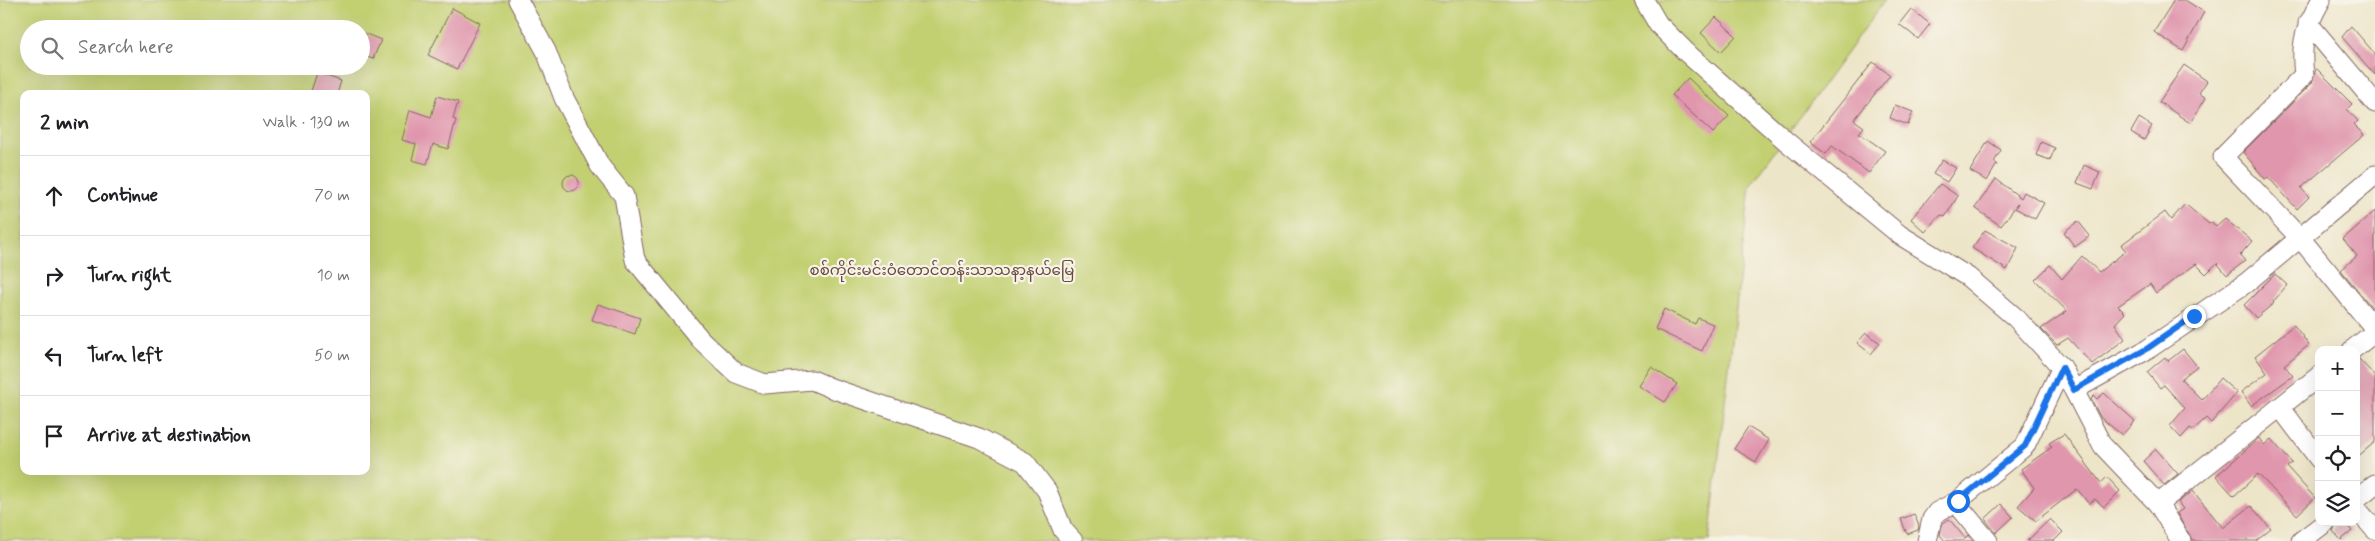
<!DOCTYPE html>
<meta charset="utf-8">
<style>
body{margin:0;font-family:Mynerve,"Noto Sans Myanmar",sans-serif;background:#f2f2f2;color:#202124}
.controls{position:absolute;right:15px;bottom:15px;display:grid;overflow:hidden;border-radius:10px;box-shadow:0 5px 20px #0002}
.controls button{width:45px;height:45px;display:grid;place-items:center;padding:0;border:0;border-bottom:1px solid #e0e0e0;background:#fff;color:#202124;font:25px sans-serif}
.stop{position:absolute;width:15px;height:15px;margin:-11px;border:4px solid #1a73e8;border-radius:50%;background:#fff}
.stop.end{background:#1a73e8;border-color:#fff;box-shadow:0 1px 5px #0008}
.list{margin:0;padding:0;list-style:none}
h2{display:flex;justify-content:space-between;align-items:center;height:65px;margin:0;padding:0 20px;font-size:21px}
h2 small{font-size:16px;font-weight:400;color:#757577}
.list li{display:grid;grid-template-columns:32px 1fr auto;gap:15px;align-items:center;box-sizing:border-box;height:80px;padding:0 20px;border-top:1px solid #e0e0e0}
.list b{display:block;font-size:19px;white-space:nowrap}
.list em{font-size:16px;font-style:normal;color:#757577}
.icon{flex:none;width:28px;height:28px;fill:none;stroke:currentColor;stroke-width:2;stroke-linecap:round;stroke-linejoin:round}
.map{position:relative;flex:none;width:2375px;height:541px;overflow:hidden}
.search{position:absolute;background:#fff;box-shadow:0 5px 20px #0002;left:20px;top:20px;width:350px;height:55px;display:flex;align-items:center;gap:12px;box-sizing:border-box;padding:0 18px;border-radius:28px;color:#757577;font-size:19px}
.panel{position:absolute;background:#fff;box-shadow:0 5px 20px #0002;left:20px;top:90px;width:350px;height:385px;border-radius:10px}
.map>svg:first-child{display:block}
.green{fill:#c3d072;stroke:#86784e;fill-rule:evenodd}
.building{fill:#e096ad}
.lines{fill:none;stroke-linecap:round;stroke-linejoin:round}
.minor-casing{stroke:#836462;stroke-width:21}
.minor{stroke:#fff;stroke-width:19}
.route{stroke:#1a73e8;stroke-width:6}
.labels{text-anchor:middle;stroke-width:4.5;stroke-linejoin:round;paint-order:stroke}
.park-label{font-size:15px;fill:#684b3d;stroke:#f7f3e8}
</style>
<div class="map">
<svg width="2375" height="541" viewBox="0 0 2375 541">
<rect width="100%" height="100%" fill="#f7f3e8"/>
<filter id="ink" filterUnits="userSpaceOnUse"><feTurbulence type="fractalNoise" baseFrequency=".02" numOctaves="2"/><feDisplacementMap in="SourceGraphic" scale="10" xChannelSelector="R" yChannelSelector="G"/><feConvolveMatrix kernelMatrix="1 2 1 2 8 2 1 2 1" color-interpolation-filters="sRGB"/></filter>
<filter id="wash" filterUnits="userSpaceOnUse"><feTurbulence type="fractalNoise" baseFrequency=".0096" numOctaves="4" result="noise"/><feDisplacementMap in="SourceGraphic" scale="20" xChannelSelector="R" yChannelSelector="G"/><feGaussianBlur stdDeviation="1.12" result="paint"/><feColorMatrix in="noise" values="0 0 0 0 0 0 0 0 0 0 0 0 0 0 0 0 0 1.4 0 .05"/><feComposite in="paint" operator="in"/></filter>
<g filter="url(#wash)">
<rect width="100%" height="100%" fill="#ede5c8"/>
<path class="green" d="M 0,0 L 1885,0 L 1750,186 L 1709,541 L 0,541 ZM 29,29 L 361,29 L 361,66 L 29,66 ZM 24,94 L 366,94 L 366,471 L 24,471 Z"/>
<g id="blocks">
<g class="building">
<polygon points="2174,0 2185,0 2204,12 2183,51 2154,32"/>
<polygon points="452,8 480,23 457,69 428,55"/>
<polygon points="1911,9 1930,24 1918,39 1899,24"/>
<polygon points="1716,17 1736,36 1721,52 1701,33"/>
<polygon points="2351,26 2375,54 2375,75 2342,37"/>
<polygon points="361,32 381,40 373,59 361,55"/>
<polygon points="1873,62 1890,75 1854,120 1864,127 1859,133 1885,151 1869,173 1832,146 1826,154 1810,142"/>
<polygon points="2184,65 2207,81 2199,93 2206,98 2190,123 2159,102"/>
<polygon points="2316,68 2352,104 2347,109 2358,121 2354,125 2364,135 2301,188 2309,197 2297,209 2268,177 2265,179 2243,152 2312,83"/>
<polygon points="317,73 341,81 337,94 310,94"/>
<polygon points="1688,78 1729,116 1713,133 1672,95"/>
<polygon points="437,96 458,102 453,119 456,120 448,149 433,144 427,164 412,160 416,144 402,140 410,110 431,117"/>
<polygon points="1895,105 1913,112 1908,125 1890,118"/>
<polygon points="2139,118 2152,126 2144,140 2131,132"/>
<polygon points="1988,141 2001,150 1994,162 1997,164 1987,181 1970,171"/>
<polygon points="2041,142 2055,148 2050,160 2036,155"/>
<polygon points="1942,160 1956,168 1947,182 1933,174"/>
<polygon points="2084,165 2100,172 2093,189 2077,183"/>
<circle cx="571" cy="183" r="8"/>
<polygon points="1996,179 2021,198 2024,192 2044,203 2035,219 2015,208 2018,203 2001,226 1975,208"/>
<polygon points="1940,184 1958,196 1945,217 1941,215 1925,232 1911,219"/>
<polygon points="2185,204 2209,224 2212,222 2216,227 2225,219 2252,241 2240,255 2245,261 2227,275 2217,263 2206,274 2196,264 2156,293 2150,284 2118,306 2125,313 2115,324 2125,339 2092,364 2068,338 2057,345 2041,329 2067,311 2035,280 2050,265 2062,279 2082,256 2099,272 2126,251 2121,245 2165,212 2171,220"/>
<polygon points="2375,211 2375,311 2341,270 2357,256 2343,239"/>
<polygon points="2078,221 2090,236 2075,247 2064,232"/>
<polygon points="1985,230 2018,248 2007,270 1972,248"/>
<polygon points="2275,274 2287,285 2273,302 2274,303 2256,318 2244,305"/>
<polygon points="598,304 640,318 635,334 592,320"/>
<polygon points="1664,309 1695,324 1698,318 1713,324 1702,351 1655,329"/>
<polygon points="2294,325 2309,345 2284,365 2293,376 2251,406 2241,392 2267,373 2255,356"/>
<polygon points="1866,333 1880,343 1871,354 1857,343"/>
<polygon points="2183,349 2197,366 2181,379 2202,400 2220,378 2237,393 2211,423 2206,418 2193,430 2190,428 2181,438 2170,426 2185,408 2164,385 2160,388 2147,372 2165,357 2168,361"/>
<polygon points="2359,359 2375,376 2375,442 2356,458 2356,360"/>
<polygon points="1651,367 1677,384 1665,402 1639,386"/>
<polygon points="2104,393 2135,421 2122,435 2101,418 2091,399 2094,396 2097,399"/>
<polygon points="1748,427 1769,440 1756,462 1734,449"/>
<polygon points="2064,434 2101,483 2107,477 2120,491 2104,507 2095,499 2089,504 2077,489 2036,521 2018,506 2034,488 2021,469 2052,447 2049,443"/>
<polygon points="2259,438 2264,445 2271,439 2292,463 2287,467 2315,498 2297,515 2258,474 2234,496 2216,476"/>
<polygon points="2156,449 2178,474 2164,485 2143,461"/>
<polygon points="2193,491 2223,528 2251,506 2271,529 2256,541 2192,541 2177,513 2183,509 2178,502"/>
<polygon points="2001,504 2013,517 1996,533 1985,519"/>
<polygon points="1914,514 1919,526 1918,530 1907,534 1901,519"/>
<polygon points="1949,519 1965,538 1968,535 1973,541 1945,541 1940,535 1942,524"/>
<polygon points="2050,519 2063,532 2054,541 2027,541"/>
<polygon points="2337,522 2344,522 2352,531 2341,540 2333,531"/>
</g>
</g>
</g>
<g filter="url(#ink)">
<use href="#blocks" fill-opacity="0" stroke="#836462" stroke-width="1"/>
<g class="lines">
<defs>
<g id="minor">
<polyline points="518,0 546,51 564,98 600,166 624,196 635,260 701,340 736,373 765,384 812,380 831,388 979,438 1025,462 1047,491 1063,530 1073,541"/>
<polyline points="1644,0 1658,24 1688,54 1787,142 1900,235 1968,277 2016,318 2063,369 2102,445 2158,504 2181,541"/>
<path d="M 2321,0 C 2305,29 2300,42 2304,75 L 2223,157 L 2301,239 L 2375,329"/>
<polyline points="2308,23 2375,103"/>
<polyline points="2352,350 2375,332"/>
<polyline points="2074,390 2148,349 2246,283 2375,175"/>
<polyline points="2280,407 2319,459"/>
<polyline points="2356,499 2375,484"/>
<polyline points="1956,503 1988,541"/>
<polyline points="2158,504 2319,376"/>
<polyline points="2356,508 2375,530"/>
<polyline points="1927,541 1932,519 1937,512 1958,501 2025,446 2062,367"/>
<polyline points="2301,541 2326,522"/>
</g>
</defs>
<use href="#minor" class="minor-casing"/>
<use href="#minor" class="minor"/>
</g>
</g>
<g class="lines" filter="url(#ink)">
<polyline class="route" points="1958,501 2025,446 2062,367 2074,390 2148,348 2194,316"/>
</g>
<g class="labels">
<g class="park-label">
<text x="942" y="275">စစ်ကိုင်းမင်းဝံတောင်တန်းသာသနာ့နယ်မြေ</text>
</g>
</g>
</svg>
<div class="controls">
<button>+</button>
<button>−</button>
<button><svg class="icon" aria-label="locate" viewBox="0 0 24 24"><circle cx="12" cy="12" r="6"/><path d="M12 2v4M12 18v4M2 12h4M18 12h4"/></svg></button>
<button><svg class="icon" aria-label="layers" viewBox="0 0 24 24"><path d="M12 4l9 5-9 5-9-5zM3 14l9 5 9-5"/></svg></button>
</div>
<div class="stop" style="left:1958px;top:501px"></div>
<div class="stop end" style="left:2194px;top:316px"></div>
<div class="search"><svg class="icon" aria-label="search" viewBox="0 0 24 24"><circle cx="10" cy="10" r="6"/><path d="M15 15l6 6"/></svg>Search here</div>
<section class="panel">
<h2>2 min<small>Walk · 130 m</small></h2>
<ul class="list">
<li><svg class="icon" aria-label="ahead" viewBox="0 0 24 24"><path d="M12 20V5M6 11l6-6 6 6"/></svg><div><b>Continue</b></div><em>70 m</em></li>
<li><svg class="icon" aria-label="right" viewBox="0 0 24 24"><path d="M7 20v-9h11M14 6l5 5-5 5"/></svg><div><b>Turn right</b></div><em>10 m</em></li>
<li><svg class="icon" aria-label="left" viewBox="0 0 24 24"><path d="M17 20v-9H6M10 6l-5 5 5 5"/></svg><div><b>Turn left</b></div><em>50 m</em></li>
<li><svg class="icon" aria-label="arrive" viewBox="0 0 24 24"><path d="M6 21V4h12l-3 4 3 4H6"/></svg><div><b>Arrive at destination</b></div></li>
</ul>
</section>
</div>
